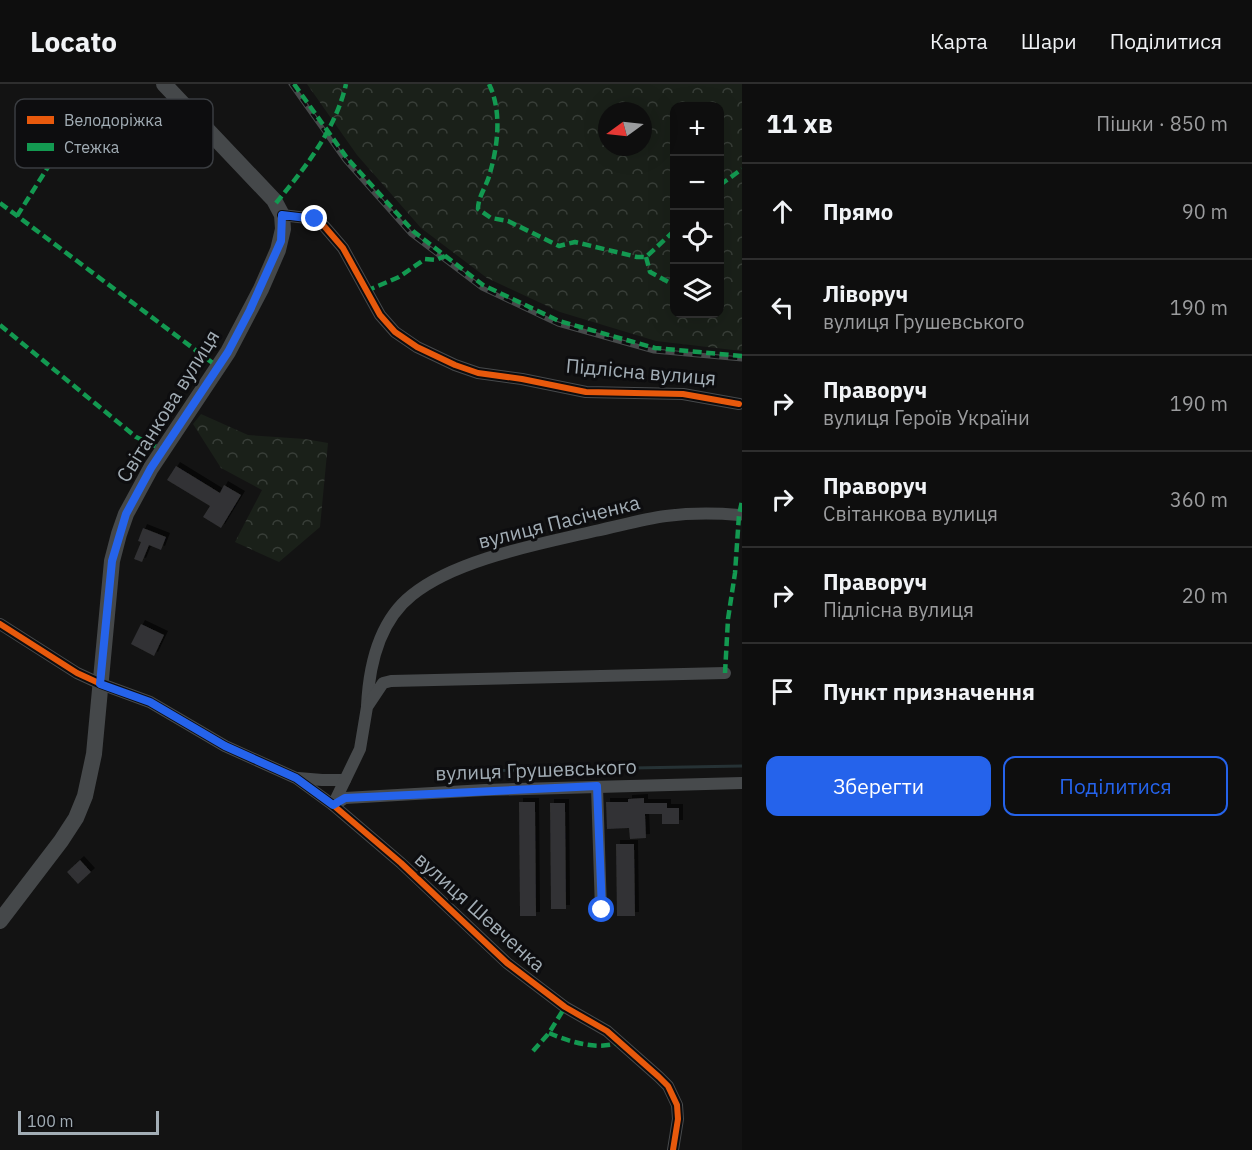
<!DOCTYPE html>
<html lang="uk">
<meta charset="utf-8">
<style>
body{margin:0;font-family:"IBM Plex Sans",sans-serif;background:#1c1c1c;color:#f1f3f6}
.controls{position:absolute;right:18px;top:18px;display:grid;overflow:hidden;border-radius:12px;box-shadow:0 6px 24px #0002}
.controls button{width:54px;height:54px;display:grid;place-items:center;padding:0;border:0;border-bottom:2px solid #2e2e2e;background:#0e0e0e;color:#f1f3f6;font:30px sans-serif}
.compass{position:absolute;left:598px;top:18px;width:54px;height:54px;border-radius:50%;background:#0e0e0e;box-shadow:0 6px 24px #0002;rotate:255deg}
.scale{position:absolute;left:18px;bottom:15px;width:141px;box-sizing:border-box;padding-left:6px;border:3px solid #a2adb5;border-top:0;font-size:16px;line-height:21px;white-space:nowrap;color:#a2adb5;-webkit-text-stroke:4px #0d0d0f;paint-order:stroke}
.stop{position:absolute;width:18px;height:18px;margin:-14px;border:4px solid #2563eb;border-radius:50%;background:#fff}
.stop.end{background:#2563eb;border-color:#fff;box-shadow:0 2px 6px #0008}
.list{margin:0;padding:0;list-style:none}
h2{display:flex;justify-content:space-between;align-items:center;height:78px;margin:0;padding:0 24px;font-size:26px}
h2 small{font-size:20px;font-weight:400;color:#9b9c9e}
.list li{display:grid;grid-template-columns:39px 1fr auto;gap:18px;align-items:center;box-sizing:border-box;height:96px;padding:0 24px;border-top:2px solid #2e2e2e}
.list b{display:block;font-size:22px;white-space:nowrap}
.list p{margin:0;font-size:20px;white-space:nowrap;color:#9b9c9e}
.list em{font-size:20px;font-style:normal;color:#9b9c9e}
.actions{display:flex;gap:12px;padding:18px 24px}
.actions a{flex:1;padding:14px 0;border:2px solid #2563eb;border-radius:12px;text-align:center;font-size:21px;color:#2563eb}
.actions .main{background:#2563eb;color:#fff}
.icon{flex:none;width:33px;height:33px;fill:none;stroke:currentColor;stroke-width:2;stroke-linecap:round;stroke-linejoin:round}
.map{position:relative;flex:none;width:742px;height:1066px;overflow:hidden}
header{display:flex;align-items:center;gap:36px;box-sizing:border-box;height:84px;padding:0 30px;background:#0e0e0e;border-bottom:2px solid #2e2e2e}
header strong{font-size:28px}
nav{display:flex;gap:33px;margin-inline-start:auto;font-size:21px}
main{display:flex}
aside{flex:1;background:#0e0e0e}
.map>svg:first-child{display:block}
.forest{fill:url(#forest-crowns);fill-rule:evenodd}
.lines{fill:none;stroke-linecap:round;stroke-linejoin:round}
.stream{stroke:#263235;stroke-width:3}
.building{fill:#323234;filter:url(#shadow)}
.minor{stroke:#474a4c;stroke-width:12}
.secondary{stroke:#45484a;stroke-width:16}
.rail-casing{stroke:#474a4b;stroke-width:5}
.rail{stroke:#0d0d0f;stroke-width:3;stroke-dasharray:9;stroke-linecap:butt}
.quiet{stroke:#139951;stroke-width:4.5;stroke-dasharray:9 4.5;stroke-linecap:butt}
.cycleway-casing{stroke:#0d0d0f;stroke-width:10}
.cycleway{stroke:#e8590c;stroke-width:6}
.route{stroke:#2563eb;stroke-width:8}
.labels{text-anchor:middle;stroke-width:6;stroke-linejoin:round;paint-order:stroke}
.street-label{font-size:20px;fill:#a2adb5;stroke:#0d0d0f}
.key{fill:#0d0d0f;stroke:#3a3d41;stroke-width:1.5}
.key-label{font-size:16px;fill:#a2adb5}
</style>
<header>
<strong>Locato</strong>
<nav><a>Карта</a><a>Шари</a><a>Поділитися</a></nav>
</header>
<main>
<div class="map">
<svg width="742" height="1066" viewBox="0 0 742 1066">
<defs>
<pattern id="forest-crowns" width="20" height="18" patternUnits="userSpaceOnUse" patternTransform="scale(1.5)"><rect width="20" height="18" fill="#1a2019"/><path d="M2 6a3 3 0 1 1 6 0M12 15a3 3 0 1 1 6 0" fill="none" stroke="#383e38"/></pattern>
<filter id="shadow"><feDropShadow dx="4" dy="-4" stdDeviation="0" flood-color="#0009"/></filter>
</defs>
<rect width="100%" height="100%" fill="#131313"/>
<g class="forest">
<path d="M 307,0 L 742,0 L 742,267 L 656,257 L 560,228 L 487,194 L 421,144 L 357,71 ZM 674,22 L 720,22 L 720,230 L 674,230 ZM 607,27 L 643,27 L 643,63 L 607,63 Z"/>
<polygon points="201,330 248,351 305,355 328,359 320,443 279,478 235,458 262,406 221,384 193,340"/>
</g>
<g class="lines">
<polyline class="stream" points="466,687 742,682"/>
</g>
<g class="building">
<polygon points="176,382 220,409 224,401 241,411 221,444 203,433 210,422 167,396"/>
<polygon points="143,444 166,453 161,466 149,461 142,478 134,475 141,458 138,457"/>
<polygon points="141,540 164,551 154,572 131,560"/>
<polygon points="644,714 644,719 667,719 667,724 679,724 679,740 662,740 662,730 645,730 646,754 630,755 629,744 607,745 606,718 628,718 628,715"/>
<polygon points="519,718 535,718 536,832 520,832"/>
<polygon points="550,719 565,719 566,825 551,825"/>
<polygon points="616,760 634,760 635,832 617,832"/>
<polygon points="80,776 91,788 78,800 67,788"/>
</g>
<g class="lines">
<g class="minor">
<polyline points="282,131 315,135 324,142 343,164 380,231 395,248 417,263 455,281 478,289 522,295 586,308 683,310 739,320"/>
<polyline points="0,540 77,589 101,600 150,618 225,662 296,694 333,721 401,779 507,879 565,923 607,947 659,993 668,1002 677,1021 678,1035 673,1066"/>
<path d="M 367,622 C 369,582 379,537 412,511 C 456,475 540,460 595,447 C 619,442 643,435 666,432 C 690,429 715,429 739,431"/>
<polyline points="298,694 322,696 345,696"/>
<polyline points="597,703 601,826"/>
<polyline points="333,721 360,665 367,623 383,599 391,597 725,589"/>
<polyline points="334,721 345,714 485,706 742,699"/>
</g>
<polyline class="secondary" points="0,837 61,757 76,734 85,712 94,670 112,477 119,450 126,430 151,384 228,268 261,205 278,166 283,145 282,131 274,116 164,0"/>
<defs>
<polyline id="rail" points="291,0 345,76 411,150 482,204 558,240 654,267 742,275"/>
</defs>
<use href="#rail" class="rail-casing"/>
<use href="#rail" class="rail"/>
<g class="quiet">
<polyline points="294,0 347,74 413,147 483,201 559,237 655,264 742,272"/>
<path d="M 489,0 C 502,27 498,61 490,89 C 487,102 478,112 478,125 L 491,134 L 508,137 L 559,162 L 575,158 L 637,173 L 646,173 L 674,147"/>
<polyline points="720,101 742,85"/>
<polyline points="0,119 218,283"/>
<path d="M 276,119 C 305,84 336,45 346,0"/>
<polyline points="17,132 62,61"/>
<polyline points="646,173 650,188 674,201"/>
<polyline points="366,207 399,193 425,175 436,176 445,172"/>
<polyline points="0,241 136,353 164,366"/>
<polyline points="725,589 728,535 735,489 739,431 742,417"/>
<path d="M 549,949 C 570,958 598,967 620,958"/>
<polyline points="533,967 549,949 565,923"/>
</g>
<defs>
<g id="cycleway">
<polyline points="282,131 315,135 324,142 343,164 380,231 395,248 417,263 455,281 478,289 522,295 586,308 683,310 739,320"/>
<polyline points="0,540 77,589 101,600 150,618 225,662 296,694 333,721 401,779 507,879 565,923 607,947 659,993 668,1002 677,1021 678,1035 673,1066"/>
</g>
</defs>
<use href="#cycleway" class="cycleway-casing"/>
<use href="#cycleway" class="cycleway"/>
</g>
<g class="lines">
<polyline class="route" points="315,135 282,131 281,157 250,226 228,268 151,384 126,430 112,477 100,600 150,618 225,662 296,694 333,721 345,714 597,702 602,826"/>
</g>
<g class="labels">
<g class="street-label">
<text transform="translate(641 288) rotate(5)" y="7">Підлісна вулиця</text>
<text transform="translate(168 322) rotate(-58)" y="7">Світанкова вулиця</text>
<text transform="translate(559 438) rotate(-14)" y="7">вулиця Пасіченка</text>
<text transform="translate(536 686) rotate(-2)" y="7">вулиця Грушевського</text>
<text transform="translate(480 828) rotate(42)" y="7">вулиця Шевченка</text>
</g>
</g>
<rect x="15" y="15" width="198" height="69" rx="9" class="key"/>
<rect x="27" y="32" width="27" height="8" fill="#e8590c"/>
<rect x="27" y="59" width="27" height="8" fill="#139951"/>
<g class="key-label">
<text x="64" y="42">Велодоріжка</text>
<text x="64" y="69">Стежка</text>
</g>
</svg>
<div class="controls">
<button>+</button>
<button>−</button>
<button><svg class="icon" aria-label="locate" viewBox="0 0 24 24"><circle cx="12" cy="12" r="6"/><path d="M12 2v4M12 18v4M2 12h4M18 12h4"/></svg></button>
<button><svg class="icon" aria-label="layers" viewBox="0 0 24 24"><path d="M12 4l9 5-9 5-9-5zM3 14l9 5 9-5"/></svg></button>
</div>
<svg class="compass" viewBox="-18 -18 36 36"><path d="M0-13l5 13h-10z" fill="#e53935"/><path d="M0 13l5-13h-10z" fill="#9b9c9e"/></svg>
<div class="scale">100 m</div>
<div class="stop" style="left:602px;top:826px"></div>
<div class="stop end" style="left:315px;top:135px"></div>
</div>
<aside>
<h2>11 хв<small>Пішки · 850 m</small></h2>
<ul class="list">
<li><svg class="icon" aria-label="ahead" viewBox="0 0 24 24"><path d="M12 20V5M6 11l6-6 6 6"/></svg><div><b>Прямо</b></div><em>90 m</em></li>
<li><svg class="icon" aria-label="left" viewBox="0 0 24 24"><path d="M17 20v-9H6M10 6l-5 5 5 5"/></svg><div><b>Ліворуч</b><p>вулиця Грушевського</p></div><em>190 m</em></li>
<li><svg class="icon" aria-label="right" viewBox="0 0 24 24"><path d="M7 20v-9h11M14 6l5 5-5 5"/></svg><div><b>Праворуч</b><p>вулиця Героїв України</p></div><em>190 m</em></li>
<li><svg class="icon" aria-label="right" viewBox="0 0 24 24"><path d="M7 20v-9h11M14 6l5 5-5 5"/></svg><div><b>Праворуч</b><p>Світанкова вулиця</p></div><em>360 m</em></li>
<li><svg class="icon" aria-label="right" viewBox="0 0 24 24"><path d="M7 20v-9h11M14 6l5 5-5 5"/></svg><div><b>Праворуч</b><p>Підлісна вулиця</p></div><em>20 m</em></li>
<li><svg class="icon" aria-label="arrive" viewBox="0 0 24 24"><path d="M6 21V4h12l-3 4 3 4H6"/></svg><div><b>Пункт призначення</b></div></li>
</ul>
<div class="actions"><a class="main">Зберегти</a><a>Поділитися</a></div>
</aside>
</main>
